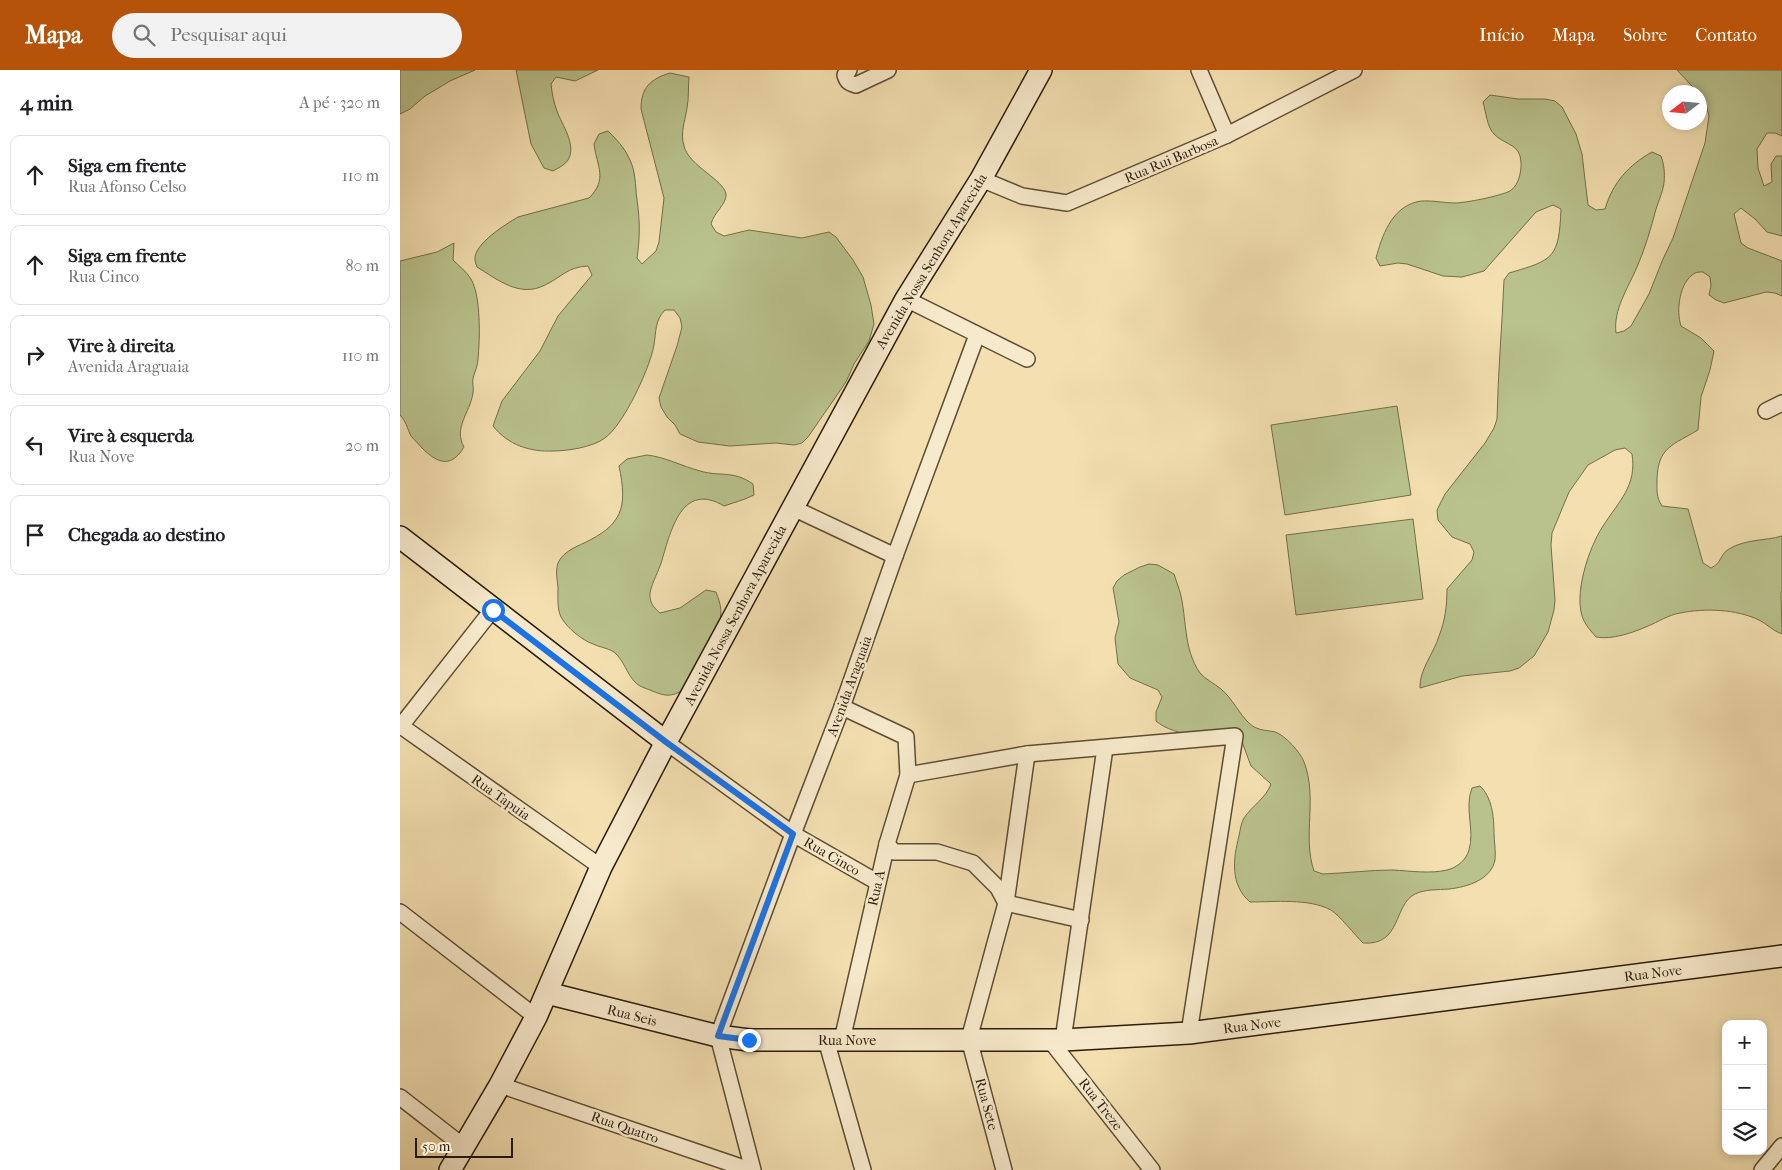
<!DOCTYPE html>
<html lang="pt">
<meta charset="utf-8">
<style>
body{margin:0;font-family:"IM FELL French Canon",serif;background:#f2f2f2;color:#202124}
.controls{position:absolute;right:15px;bottom:15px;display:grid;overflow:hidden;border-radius:10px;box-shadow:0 2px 8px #0003}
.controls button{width:45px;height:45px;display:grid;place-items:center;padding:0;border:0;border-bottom:1px solid #e0e0e0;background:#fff;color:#202124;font:25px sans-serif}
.compass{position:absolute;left:1262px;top:15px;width:45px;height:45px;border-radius:50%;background:#fff;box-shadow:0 2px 8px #0003;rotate:254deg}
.scale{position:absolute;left:15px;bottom:12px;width:98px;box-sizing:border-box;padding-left:5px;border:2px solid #2b1c09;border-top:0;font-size:14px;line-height:18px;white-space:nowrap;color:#2b1c09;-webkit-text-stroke:4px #f7eacc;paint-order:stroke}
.stop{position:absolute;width:15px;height:15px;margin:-11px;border:4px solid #1a73e8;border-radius:50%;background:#fff}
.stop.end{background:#1a73e8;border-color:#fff;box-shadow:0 1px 5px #0008}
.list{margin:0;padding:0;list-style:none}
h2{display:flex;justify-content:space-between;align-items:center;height:65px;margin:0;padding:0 20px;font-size:21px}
h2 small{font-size:16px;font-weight:400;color:#757577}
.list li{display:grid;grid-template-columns:32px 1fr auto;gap:15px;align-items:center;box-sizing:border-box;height:80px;margin:0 10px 10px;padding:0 10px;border:1px solid #e0e0e0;border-radius:10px}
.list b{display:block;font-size:19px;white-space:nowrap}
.list p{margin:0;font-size:16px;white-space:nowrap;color:#757577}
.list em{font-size:16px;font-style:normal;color:#757577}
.icon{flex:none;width:28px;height:28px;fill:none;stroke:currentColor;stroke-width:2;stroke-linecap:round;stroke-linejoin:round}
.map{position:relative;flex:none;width:1382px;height:1100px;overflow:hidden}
header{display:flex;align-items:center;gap:30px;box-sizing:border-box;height:70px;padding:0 25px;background:#b45309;color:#fff}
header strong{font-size:24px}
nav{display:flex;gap:28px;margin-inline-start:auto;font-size:18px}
.search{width:350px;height:45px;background:#f2f2f2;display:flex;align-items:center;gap:12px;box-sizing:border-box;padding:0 18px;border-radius:28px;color:#757577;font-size:19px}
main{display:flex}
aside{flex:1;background:#fff}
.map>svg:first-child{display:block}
.green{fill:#b9c28d;stroke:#726f4b}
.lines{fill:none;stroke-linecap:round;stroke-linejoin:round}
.street-casing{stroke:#5d4d33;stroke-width:18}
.secondary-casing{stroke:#2b1c09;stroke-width:24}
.street{stroke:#f7eacc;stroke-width:15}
.secondary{stroke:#f7eacc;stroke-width:21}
.route{stroke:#1a73e8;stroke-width:6}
.labels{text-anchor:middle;stroke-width:5;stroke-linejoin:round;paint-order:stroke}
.street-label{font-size:14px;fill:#2b1c09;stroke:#f7eacc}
</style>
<header>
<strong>Mapa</strong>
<div class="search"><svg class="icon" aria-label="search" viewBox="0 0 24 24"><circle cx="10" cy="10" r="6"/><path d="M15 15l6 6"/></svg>Pesquisar aqui</div>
<nav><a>Início</a><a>Mapa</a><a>Sobre</a><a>Contato</a></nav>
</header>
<main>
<aside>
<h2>4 min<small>A pé · 320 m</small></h2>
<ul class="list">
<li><svg class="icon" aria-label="ahead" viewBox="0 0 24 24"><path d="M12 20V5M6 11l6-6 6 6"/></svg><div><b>Siga em frente</b><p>Rua Afonso Celso</p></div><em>110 m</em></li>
<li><svg class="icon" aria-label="ahead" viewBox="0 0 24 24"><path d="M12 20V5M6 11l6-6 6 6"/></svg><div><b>Siga em frente</b><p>Rua Cinco</p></div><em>80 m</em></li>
<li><svg class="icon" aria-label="right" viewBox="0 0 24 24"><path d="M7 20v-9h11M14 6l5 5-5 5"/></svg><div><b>Vire à direita</b><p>Avenida Araguaia</p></div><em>110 m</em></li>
<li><svg class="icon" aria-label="left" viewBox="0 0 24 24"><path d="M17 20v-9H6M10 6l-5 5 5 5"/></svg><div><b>Vire à esquerda</b><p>Rua Nove</p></div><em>20 m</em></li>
<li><svg class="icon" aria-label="arrive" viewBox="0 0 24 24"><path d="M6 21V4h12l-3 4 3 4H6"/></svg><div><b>Chegada ao destino</b></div></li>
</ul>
</aside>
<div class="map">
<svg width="1382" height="1100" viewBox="0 0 1382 1100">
<rect width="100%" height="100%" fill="#f3dfb0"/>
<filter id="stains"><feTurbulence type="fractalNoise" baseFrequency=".004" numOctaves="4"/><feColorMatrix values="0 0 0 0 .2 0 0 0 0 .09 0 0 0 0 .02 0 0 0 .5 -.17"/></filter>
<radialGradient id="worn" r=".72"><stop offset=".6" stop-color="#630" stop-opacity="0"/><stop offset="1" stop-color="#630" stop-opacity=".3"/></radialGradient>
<g class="green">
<polygon points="0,0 75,0 50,11 25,26 10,39 0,44"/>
<path d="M 116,0 L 198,0 L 175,11 L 156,7 L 151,14 C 152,24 154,33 157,41 C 162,55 177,75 168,90 C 165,95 158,98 153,101 L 144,98 L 131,74 Z"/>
<path d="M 1277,0 L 1382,0 L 1382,66 L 1375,63 L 1367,63 L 1357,79 L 1358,98 L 1364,116 L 1372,112 L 1371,94 L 1376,86 L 1382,86 L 1382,166 L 1367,162 L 1355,149 L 1341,138 L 1334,144 L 1341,173 L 1348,178 L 1382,191 L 1382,226 L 1375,223 L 1366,222 L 1324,233 L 1316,230 L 1309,225 L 1311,216 L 1310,207 L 1303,202 C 1300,202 1297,202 1295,203 C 1279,212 1276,241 1281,256 L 1301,268 L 1314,281 L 1310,300 L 1301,327 L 1298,360 C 1273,375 1258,377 1257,409 C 1257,420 1256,427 1262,436 L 1288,439 L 1303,493 L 1311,498 C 1322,493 1320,484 1329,479 C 1345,469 1365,471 1382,466 L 1382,521 L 1381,523 L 1382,564 C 1373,561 1367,554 1359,550 C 1336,539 1305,538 1280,543 C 1268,545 1258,552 1248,556 C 1232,563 1212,570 1196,567 C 1192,562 1187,557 1184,551 C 1172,527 1189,477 1203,456 C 1219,431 1237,416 1232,384 L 1225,378 L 1215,380 L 1188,395 L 1169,422 L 1152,463 L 1151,475 L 1155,530 L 1154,540 L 1148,562 L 1134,586 L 1119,598 L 1110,601 L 1062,606 L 1020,618 C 1019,600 1034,583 1039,566 C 1045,551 1047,536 1047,519 L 1072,490 L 1074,482 L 1070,474 L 1052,467 L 1038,450 L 1037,440 L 1045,424 L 1085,373 L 1094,358 L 1097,349 C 1098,303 1102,257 1104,210 L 1109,203 C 1154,190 1159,188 1161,139 L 1153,135 L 1136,142 L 1084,201 L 1062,207 L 1043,206 L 1007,194 L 998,193 L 980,196 L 976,188 C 982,166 991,139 1016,132 C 1026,129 1044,133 1054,133 C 1066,133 1100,126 1110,121 C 1120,115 1123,96 1120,86 C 1117,74 1102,73 1094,64 C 1087,57 1086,42 1083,32 L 1090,25 L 1118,29 L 1145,29 L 1155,31 L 1162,37 L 1176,64 L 1182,84 L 1188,135 L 1196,140 L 1205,139 C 1213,112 1229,95 1252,82 L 1261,86 C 1264,94 1265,103 1264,113 C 1263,121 1259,130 1256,139 C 1251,158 1245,179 1237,197 C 1228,218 1213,240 1216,263 L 1224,261 L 1231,256 L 1249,224 L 1263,189 L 1273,168 L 1305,73 L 1309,46 L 1305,30 Z"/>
<path d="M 270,3 L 289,7 C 288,18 289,28 287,38 C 285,52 280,62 284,76 C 289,96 324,110 326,124 C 327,134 314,142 311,154 L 316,162 L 324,166 L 349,160 L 402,168 L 429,162 L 436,167 L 453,190 L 463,207 L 471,235 L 474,254 L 469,271 L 454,294 L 446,312 L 408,367 L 402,373 L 394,375 L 376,373 L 330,376 L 298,372 L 280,364 L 275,355 L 267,347 L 261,337 L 259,328 L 277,276 L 282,257 L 280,248 L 274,240 L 265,240 C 255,250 256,262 254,275 C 250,298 224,354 205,368 C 193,377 168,381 153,381 C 130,382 108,375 93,356 L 102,331 L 140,281 L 158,246 L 192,205 L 188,196 C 167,197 162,207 145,215 C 120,228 98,210 77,197 C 76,194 75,192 75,189 C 74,174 106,154 118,147 L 189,128 C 208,109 197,97 194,74 L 199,64 L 208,61 C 216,69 224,77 229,88 C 236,101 235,115 237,130 C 240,150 240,168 237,188 L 242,194 L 256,181 L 259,172 L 264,128 L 241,39 C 241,18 250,9 270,3 Z"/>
<path d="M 54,173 L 53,190 C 59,196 66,201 71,209 C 81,226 80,269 78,289 C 78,295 75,301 73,308 C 72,313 74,318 73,323 C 70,343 53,358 64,377 C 51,399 37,393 22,378 C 19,374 14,370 11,366 C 7,358 6,351 0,345 L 0,191 L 37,182 Z"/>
<polygon points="997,336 1011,425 885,445 871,355"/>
<path d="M 247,385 C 265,387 282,396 300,401 C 321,407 333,400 353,414 L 354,425 L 345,429 L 324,436 C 282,411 271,460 262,490 C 259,501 252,512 250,523 C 249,532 254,538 260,543 L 280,538 L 306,520 L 316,522 C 321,535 323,543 318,556 L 288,616 C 273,628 266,627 250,620 C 245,618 240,617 236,613 C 227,605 224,590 214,582 C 208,578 199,577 193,574 C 182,570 167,558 161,547 C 157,539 158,526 158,517 C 157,509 155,498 159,491 C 164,482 175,477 184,473 C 222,455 228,438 219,396 L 227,389 Z"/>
<polygon points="1013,449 1023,529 896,545 886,465"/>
<path d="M 749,494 L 758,495 L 774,504 C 776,510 778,516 780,522 C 787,548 783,579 800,603 C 806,610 814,613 821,619 C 833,629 839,644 850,654 C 858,661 867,660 875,662 C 885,665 901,683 904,692 C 918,728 902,766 914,801 L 923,804 C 947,803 970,800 993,800 C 1010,801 1031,804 1047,800 C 1058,797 1066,790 1069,780 C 1075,760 1064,738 1072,718 L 1080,716 C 1092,727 1094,747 1094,763 C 1094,771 1096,781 1095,790 C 1091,810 1067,817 1049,819 C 1038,820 1025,819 1015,824 C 993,835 1002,876 963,873 C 955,865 939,845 931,840 C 908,828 875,832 850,832 C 830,815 833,789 839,766 C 840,761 841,753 844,748 C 852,736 866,728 871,714 L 851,696 L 841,669 C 817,668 774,667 756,651 L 756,642 L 762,627 L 758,620 L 730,608 L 718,594 L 715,568 L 719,552 L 713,518 L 717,511 L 724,505 L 740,497 Z"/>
</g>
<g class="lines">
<defs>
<g id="street">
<path d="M 449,0 L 445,5 C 447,12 449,13 456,15 L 488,0"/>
<polyline points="799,0 827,65"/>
<polyline points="581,109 622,126 667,133 827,65 954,0"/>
<polyline points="506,229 627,289"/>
<polyline points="1366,341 1382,333"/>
<polyline points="393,438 495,486"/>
<polyline points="1,656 201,797"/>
<polyline points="0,657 93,539"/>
<polyline points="266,672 393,764 477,812"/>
<polyline points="508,705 627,684 835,666 789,963"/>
<polyline points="487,774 494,782 537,782 573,793 598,818 606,833 681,850"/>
<polyline points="0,842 136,947"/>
<polyline points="649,969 752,1100"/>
<polyline points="426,970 463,1100"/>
<polyline points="442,970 487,774 508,705 506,667 442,637"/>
<polyline points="663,970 705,678"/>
<polyline points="100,1015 350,1100"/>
<polyline points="0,1027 63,1076"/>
<polyline points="353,1100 318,966 393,764 442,637 495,486 577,265"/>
<polyline points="604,1100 569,969 606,833 627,684"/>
<polyline points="1362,1100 1382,1076"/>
</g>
<g id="secondary">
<polyline points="0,467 266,672"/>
<polyline points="147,923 318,966 349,970 663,970 789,963 1382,886"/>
<polyline points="50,1100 100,1015 136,947 201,797 266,672 506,229 581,109 641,0"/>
</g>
</defs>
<use href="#street" class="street-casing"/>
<use href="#secondary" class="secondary-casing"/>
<use href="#street" class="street"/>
<use href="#secondary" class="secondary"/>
</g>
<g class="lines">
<polyline class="route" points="93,540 266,672 393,764 318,966 349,970"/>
</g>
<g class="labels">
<g class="street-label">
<text transform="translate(771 89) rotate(-23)" y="5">Rua Rui Barbosa</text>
<text transform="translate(531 191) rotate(-59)" y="5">Avenida Nossa Senhora Aparecida</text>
<text transform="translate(335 545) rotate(-62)" y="5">Avenida Nossa Senhora Aparecida</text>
<text transform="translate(449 616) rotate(-70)" y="5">Avenida Araguaia</text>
<text transform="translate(101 727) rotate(35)" y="5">Rua Tapuia</text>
<text transform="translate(432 786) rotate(30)" y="5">Rua Cinco</text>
<text transform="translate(476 818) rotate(-77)" y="5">Rua A</text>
<text transform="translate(1253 903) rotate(-7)" y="5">Rua Nove</text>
<text transform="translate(232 945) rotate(14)" y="5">Rua Seis</text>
<text transform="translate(852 955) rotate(-7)" y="5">Rua Nove</text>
<text x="447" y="975">Rua Nove</text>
<text transform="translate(587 1034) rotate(75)" y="5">Rua Sete</text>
<text transform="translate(701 1034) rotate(52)" y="5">Rua Treze</text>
<text transform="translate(225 1057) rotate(19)" y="5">Rua Quatro</text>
</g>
</g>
<rect width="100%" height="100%" filter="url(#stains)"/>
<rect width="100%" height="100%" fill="url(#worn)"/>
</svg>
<div class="controls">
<button>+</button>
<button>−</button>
<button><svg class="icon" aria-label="layers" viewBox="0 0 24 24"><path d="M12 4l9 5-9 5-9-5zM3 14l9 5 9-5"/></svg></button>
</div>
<svg class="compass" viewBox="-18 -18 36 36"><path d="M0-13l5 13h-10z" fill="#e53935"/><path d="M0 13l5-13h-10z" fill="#757577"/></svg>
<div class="scale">50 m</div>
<div class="stop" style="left:93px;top:540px"></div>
<div class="stop end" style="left:349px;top:970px"></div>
</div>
</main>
